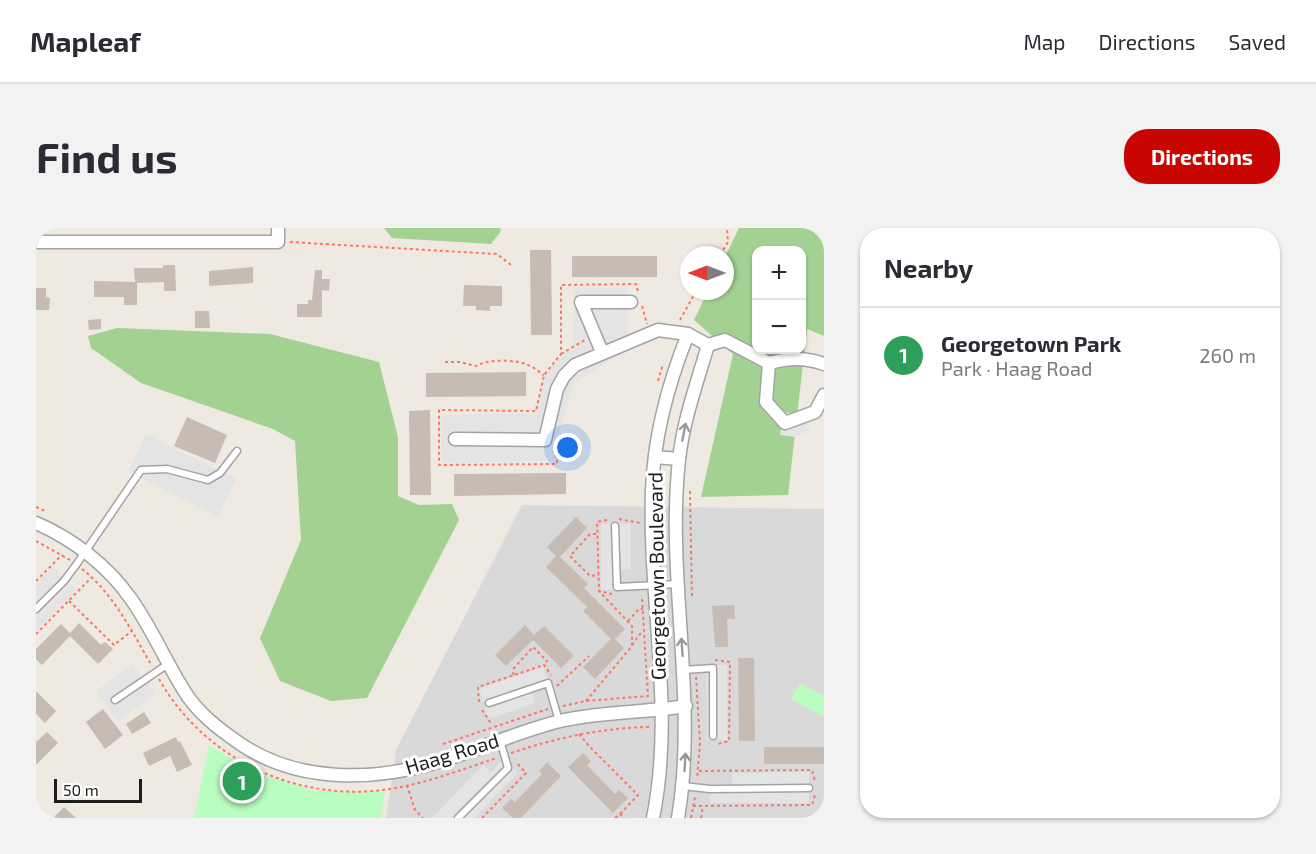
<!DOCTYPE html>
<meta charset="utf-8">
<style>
body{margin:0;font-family:"Exo 2",sans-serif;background:#f2f2f3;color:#2b2b33}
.controls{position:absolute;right:18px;top:18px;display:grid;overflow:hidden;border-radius:12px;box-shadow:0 2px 4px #0004}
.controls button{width:54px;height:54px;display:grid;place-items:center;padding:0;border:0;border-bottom:2px solid #e1e1e2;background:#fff;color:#2b2b33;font:30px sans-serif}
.compass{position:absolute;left:644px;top:18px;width:54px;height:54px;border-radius:50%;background:#fff;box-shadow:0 2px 4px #0004;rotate:270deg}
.scale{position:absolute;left:18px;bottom:15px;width:88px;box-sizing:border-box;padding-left:6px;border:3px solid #1c1c1c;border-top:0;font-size:16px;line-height:21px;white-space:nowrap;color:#1c1c1c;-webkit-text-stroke:4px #fff;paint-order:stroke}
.you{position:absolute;left:532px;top:220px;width:21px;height:21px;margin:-15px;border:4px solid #fff;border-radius:50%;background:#1a73e8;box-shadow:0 0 0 9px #1a73e833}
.badge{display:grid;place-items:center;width:39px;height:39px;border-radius:50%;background:#c80500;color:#fff;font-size:20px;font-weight:700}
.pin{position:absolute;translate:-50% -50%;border:3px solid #fff;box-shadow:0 2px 6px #0006}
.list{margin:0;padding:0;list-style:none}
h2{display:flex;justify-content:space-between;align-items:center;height:78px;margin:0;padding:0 24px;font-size:26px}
h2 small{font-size:20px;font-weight:400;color:#7c7c81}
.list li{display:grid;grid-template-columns:39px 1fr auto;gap:18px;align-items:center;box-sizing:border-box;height:96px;padding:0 24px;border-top:2px solid #e1e1e2}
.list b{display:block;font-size:22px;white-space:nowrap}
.list p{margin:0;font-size:20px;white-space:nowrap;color:#7c7c81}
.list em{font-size:20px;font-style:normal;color:#7c7c81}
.map{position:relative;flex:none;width:788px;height:590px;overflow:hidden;border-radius:24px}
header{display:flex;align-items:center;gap:36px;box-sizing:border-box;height:84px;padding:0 30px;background:#fff;border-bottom:2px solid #e1e1e2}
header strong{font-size:28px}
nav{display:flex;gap:33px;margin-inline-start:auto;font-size:21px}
.intro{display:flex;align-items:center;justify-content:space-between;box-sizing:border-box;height:144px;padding:0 36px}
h1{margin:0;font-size:42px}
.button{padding:15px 27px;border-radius:24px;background:#c80500;color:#fff;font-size:21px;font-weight:700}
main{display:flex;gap:36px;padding:0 36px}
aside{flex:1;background:#fff;border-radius:24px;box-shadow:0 2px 4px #0004}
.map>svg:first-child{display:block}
.residential{fill:#dad9d9}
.forest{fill:#a3d192;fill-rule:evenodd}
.park{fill:#b9fdc0}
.parking{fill:#e4e4e4}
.building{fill:#c6bcb4}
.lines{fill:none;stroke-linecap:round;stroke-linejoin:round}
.lane-casing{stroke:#a3a3a3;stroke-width:9}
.street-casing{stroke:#a3a3a3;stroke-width:15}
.path{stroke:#ff7561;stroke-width:2;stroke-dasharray:3 3;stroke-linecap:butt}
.lane{stroke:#fff;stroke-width:6}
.street{stroke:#fff;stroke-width:12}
.oneway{stroke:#999}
.labels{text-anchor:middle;stroke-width:6;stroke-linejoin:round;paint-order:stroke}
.street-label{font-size:20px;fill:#1c1c1c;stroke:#fff}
</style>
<header>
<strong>Mapleaf</strong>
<nav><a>Map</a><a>Directions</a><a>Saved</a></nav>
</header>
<div class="intro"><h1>Find us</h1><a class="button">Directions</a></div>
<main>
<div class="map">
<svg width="788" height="590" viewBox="0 0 788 590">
<rect width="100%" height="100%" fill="#eeeae1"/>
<polygon class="residential" points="486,277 788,281 788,590 350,590 360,522"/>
<g class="forest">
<polygon points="348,0 464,0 465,3 455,16 356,10"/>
<path d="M 703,0 L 788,0 L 788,108 L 771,101 L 752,267 L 665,269 L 697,126 L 658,92 L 672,63 L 689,63 L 689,29 ZM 720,22 L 766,22 L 766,122 L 720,122 Z"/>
<polygon points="81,100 234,106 343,134 362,209 362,268 383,277 416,276 423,292 331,470 295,473 244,453 224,410 265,312 259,213 237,201 105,155 55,120 52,108"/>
</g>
<g class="park">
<polygon points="764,455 788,468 788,489 755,471"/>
<polygon points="173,517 215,543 280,563 349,564 344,590 158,590"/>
</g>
<g class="parking">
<polygon points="539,59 592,60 591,121 537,156 521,212 522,233 405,235 405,187 497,185 509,147 531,121 537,121"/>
<polygon points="788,158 788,181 784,189 771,195 774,202 758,209 744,207 748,184 761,186 778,174"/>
<polygon points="110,206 200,251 182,288 92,244"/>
<polygon points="565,296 594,296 595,341 585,342 585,362 565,362"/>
<polygon points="17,338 41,362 0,403 0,356"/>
<polygon points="97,436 119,466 82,493 60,463"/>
<polygon points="691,437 691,512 671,512 670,438"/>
<polygon points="507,439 514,459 496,465 499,475 453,491 443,461"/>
<polygon points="468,531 482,545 439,590 396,590 447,537 455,544"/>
<polygon points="773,544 773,575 674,575 674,556 696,556 696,545"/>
</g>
<g class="building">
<polygon points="494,22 515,22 516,107 495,107"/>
<rect x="536" y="28" width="85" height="21"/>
<polygon points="127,37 139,37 140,63 128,63 128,54 101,55 101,77 88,77 88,69 58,69 58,53 99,54 98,40 127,40"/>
<polygon points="217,39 217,55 173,58 173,43"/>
<polygon points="279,42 286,42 286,51 294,51 293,63 286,62 286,89 261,89 261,76 272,76 272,72 276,72"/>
<polygon points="428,57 466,58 466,78 454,78 454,83 440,82 440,78 427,78"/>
<polygon points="0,60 10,60 10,69 14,70 13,82 0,82"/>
<polygon points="159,83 173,83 174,100 159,100"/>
<polygon points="65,91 65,101 53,102 52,92"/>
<polygon points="490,144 490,168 390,169 390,145"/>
<polygon points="394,182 395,267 374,267 373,183"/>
<polygon points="151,189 191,207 179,235 138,218"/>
<polygon points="530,245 530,266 418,268 418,246"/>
<polygon points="540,289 551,300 524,329 552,356 548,360 589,401 579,411 588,420 559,451 547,439 575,411 547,383 551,379 510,339 520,328 511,319"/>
<polygon points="698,377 699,391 691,391 692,419 679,419 676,378"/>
<polygon points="43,395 65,417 69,414 77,421 62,436 34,408 6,437 0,431 0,421 25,396 34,405"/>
<polygon points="489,397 498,407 508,398 538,428 525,440 497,412 470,438 459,427"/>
<polygon points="702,430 718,430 719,513 703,513"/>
<polygon points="0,463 20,483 9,495 0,486"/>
<polygon points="67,481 87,507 69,521 50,494"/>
<polygon points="108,484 115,495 96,506 90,496"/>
<polygon points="11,504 22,515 0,537 0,514"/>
<polygon points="140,509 142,514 144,513 156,537 141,544 134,528 113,538 107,525"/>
<rect x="728" y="519" width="60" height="17"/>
<polygon points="547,525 555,533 551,537 579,566 583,562 592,570 577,585 532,539"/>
<polygon points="511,534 525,548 485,590 477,590 466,580 475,571 479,574 506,546 503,543"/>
<polygon points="28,579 40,590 17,590"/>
</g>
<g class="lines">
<defs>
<g id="lane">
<polyline points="579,298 581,359 642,356"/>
<polyline points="0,381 28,353 40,337 105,242 131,241 172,252 184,245 201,223"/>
<polyline points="647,442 677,440 677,508"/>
<polyline points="79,472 132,436"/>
<polyline points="453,475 512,455 523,493"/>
<polyline points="647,558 674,561 773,560"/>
<polyline points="422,590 472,540 464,512"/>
</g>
<g id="street">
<polyline points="0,14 242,14 242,0"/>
<path d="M 672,117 L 689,112 L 733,135 C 753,130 768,129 788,136"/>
<polyline points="566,124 545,74 595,74"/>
<polyline points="733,135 730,174 749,195 779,184 788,167"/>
<polyline points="419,211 509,212 521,161 528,148 539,137 622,102 652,106"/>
<polyline points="619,229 643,231"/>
<path d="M 0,295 C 37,311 72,338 95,371 C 115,399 129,432 147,461 C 161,485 184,502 206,517 C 262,554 333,553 395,536 C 438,524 480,504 524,493 C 566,483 608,485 650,478"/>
<path d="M 617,590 C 639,482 612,371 616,262 C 618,208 632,156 652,106 L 672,117 C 661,155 647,193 643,232 C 630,351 662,471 642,590"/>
</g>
</defs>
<use href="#lane" class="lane-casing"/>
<use href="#street" class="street-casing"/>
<g class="path">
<polyline points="254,14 461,26 475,37"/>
<polyline points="684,27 692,14 691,0"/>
<polyline points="606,78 611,96"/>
<polyline points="644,92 660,63"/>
<polyline points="525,126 549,112"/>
<path d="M 409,134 L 424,134 L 440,138 C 451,131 480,131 492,137 C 498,139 503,144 508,147"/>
<polyline points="622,153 627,136"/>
<polyline points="518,221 520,223 521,236 403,237 403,182 500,183 508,147 525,126 525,57 600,56 602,64"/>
<polyline points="654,263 656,371"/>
<polyline points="0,279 9,283"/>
<polyline points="583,291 604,295"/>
<polyline points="571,292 561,294 563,363 576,366"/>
<polyline points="560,306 554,306 534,328 554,348 563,347"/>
<polyline points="0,313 34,332"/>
<path d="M 46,341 C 78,366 96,404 116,438"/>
<polyline points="0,353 26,327"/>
<polyline points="33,373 78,417 96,403"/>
<polyline points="592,393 603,381 607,381"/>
<polyline points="0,406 55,350"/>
<polyline points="596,417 604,406 608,405"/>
<polyline points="679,432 694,434 693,513 682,516"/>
<polyline points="477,447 478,440 497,419 511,433 508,437"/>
<polyline points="660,449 664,515 661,551"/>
<path d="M 123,451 C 166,527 251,570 338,563 C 381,559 421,543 461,530"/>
<polyline points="521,458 553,428"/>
<polyline points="550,473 596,418 596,398 563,363"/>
<polyline points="443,474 442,459 508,437 515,447"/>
<polyline points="527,478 550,473 612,468 606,370"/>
<polyline points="446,482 456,497"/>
<polyline points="543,506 553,518 602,567 584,586"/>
<polyline points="407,516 512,481"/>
<path d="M 475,525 C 520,510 565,500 613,499"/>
<polyline points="663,543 776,542 779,553"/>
<polyline points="371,557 379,582 387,590"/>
<polyline points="657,578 776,577 779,567"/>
<polyline points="446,590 490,545 480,534"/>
<polyline points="579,590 584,586 588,590"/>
<polyline points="655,590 659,569"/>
<polyline points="665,590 667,578"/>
</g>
<use href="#lane" class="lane"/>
<use href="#street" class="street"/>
</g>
<defs><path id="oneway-shaft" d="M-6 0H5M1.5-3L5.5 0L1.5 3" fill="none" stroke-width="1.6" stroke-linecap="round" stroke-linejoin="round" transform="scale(1.5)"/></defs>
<g class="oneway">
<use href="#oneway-shaft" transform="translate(648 204) rotate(-79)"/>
<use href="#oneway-shaft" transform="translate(646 419) rotate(-94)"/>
<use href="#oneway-shaft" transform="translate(649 534) rotate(-87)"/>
</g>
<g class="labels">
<g class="street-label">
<text transform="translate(621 348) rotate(-91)" y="7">Georgetown Boulevard</text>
<text transform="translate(416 526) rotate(-17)" y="7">Haag Road</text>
</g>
</g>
</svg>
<div class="controls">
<button>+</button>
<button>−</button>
</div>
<svg class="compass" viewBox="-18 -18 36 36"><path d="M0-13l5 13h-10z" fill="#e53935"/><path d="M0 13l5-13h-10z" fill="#7c7c81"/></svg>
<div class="scale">50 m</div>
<div class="you"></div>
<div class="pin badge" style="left:206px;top:553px;background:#2e9e5b">1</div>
</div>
<aside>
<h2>Nearby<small></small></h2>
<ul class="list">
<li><span class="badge" style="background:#2e9e5b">1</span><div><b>Georgetown Park</b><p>Park · Haag Road</p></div><em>260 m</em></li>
</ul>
</aside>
</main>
